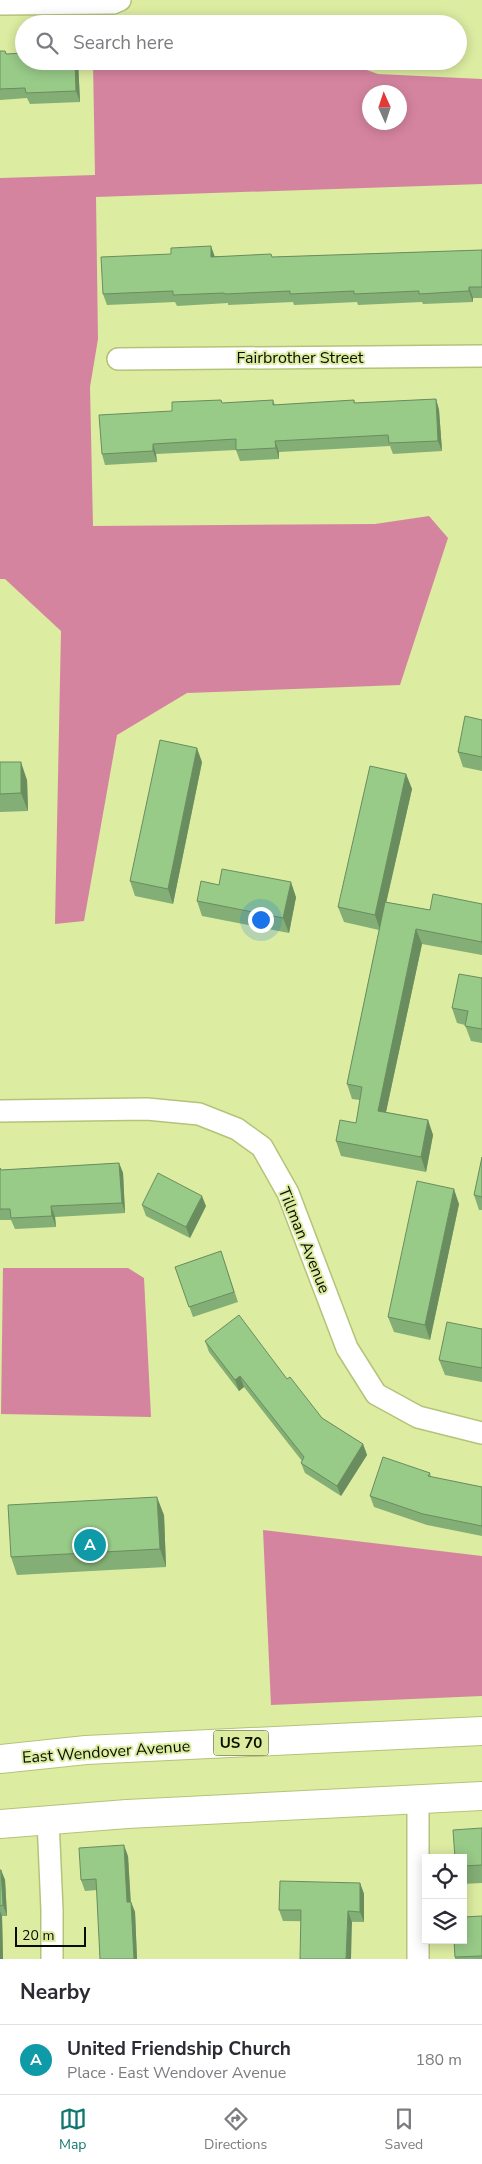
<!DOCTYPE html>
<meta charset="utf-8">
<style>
body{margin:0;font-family:"Nunito Sans",sans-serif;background:#f2f2f3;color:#2b2b33}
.controls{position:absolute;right:15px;bottom:15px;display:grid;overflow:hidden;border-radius:0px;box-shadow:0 2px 12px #0003}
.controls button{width:45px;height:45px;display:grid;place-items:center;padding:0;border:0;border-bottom:1px solid #e1e1e2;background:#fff;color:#2b2b33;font:25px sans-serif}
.compass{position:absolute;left:362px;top:85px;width:45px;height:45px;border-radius:50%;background:#fff;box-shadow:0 2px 12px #0003;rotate:357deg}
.scale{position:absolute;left:15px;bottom:12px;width:71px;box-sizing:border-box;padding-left:5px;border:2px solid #0a0e00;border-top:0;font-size:14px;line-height:18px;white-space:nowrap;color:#0a0e00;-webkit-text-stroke:4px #dceca1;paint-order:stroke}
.you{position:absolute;left:260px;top:919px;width:18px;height:18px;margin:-12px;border:4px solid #fff;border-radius:50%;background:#1a73e8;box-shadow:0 0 0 8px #1a73e833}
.badge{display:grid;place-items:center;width:32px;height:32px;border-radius:50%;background:#0f766e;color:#fff;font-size:16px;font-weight:700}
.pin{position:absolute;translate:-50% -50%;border:2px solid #fff;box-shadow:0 1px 5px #0006}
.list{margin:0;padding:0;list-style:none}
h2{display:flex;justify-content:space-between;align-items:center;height:65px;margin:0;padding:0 20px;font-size:21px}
h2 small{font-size:16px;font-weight:400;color:#7c7c81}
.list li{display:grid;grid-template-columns:32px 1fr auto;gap:15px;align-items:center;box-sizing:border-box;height:70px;padding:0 20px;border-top:1px solid #e1e1e2}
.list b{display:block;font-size:19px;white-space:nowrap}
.list p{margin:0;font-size:16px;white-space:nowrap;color:#7c7c81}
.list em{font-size:16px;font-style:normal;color:#7c7c81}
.icon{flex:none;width:28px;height:28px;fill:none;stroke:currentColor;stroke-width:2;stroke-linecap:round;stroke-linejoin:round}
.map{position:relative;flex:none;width:482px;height:1959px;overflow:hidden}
.search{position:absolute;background:#fff;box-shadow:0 2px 12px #0003;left:15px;right:15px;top:15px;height:55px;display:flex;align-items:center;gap:12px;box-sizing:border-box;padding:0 18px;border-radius:28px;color:#7c7c81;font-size:19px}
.sheet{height:135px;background:#fff}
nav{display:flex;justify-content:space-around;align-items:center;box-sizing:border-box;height:70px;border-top:1px solid #e1e1e2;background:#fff;font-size:14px;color:#7c7c81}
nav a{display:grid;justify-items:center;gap:2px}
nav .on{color:#0f766e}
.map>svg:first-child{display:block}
.forest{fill:#d584a0;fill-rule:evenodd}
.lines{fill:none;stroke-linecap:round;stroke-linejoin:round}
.minor-casing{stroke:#b4c379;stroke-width:24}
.trunk-casing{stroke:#b4c379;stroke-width:30}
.minor{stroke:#fff;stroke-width:21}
.trunk{stroke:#fff;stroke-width:28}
.wall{fill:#83ae75}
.shaded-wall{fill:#6a8d5f}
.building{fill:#98ca88;stroke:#6a8d5f}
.labels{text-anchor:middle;stroke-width:4;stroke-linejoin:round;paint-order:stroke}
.shield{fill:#dceca1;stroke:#495130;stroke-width:1}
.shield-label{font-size:15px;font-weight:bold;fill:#0a0e00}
.street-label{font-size:16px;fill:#0a0e00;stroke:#dceca1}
</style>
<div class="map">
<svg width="482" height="1959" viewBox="0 0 482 1959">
<rect width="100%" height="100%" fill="#dceca1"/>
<g class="forest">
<path d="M 93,61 L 341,61 L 378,74 L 482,79 L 482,184 L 96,197 L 98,339 L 90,387 L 93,526 L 375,524 L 429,516 L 448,538 L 400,685 L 187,693 L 117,735 L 84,921 L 55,924 L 61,631 L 5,579 L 0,579 L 0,178 L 95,175 ZM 400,92 L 400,122 L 370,122 L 370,92 Z"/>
<polygon points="3,1268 128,1268 144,1278 151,1417 1,1414"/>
<polygon points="263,1530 482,1556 482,1696 271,1705"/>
</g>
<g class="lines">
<defs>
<g id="minor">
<polyline points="0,4 113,3 120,0"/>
<polyline points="118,359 482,356"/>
<polyline points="0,1111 147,1109 199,1114 237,1129 262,1147 288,1193 347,1348 376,1394 418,1417 482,1433"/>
<polyline points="48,1820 52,1910 52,1959"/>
<polyline points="418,1959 418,1799"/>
</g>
<g id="trunk">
<polyline points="0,1759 86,1750 482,1731"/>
<polyline points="0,1824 127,1814 482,1796"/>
</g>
</defs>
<use href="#minor" class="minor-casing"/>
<use href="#trunk" class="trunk-casing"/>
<use href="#minor" class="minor"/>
<use href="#trunk" class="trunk"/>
</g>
<g class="wall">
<polygon points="0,51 5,51 7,54 78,61 80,102 30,104 27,98 0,100"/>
<polygon points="482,250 482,298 473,298 473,302 423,304 422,302 358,305 357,302 294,305 293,302 228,305 228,303 177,306 175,302 107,305 103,294 171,254 215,256 273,257"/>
<polygon points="436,399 439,410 442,451 393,454 390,446 279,452 279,459 240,461 236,450 156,454 157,462 105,465 102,454 172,411 223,403 273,400 275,405 354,400 355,403"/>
<polygon points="482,720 482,771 463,767 458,752"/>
<polygon points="0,762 27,780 28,811 0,812"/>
<polygon points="202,762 173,904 135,896 130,881"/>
<polygon points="406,774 412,789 386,902 430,910 482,904 482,955 422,944 386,1112 428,1120 433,1135 426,1172 341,1156 336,1141 356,1123 360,1100 352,1099 347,1084 379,930 344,922 338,907"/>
<polygon points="219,885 296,897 289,933 202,916 197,901"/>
<polygon points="482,978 482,1043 471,1041 465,1025 457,1023 452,1008"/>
<polygon points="482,1157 482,1210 479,1210 474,1195"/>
<polygon points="119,1163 123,1173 125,1213 55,1217 56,1227 15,1229 11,1220 0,1220 0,1168 1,1170"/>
<polygon points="459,1204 430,1340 394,1332 388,1317"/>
<polygon points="142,1205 206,1206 190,1238 146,1216"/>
<polygon points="221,1251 238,1302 193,1317 175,1267"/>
<polygon points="482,1329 482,1382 445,1375 439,1360"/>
<polygon points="205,1341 287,1379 322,1418 363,1444 367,1455 341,1496 305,1473 301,1463 302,1461 244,1387 239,1391 209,1352"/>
<polygon points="430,1473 431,1477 482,1487 482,1536 427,1525 374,1507 370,1496"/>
<polygon points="164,1515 166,1567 17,1575 11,1557"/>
<polygon points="482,1828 482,1883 463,1884 463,1858"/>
<polygon points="128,1856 131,1902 135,1912 137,1959 100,1959 97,1890 85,1891 81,1880"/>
<polygon points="0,1870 1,1870 5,1880 7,1916 2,1916 3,1959 0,1959"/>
<polygon points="360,1883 364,1894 364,1922 283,1921 279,1910"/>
<polygon points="482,1916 482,1959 455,1959 455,1957"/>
</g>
<g class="shaded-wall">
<polygon points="75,61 78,61 80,102 76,91"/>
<polygon points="211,246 215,257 211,257"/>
<polygon points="469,287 473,298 473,302 469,291"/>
<polygon points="436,399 439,410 442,451 438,441"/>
<polygon points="275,441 279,452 279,459 276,448"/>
<polygon points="153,444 156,454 157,462 153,451"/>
<polygon points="197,748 202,762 173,904 168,889"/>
<polygon points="21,762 27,780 28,811 21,793"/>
<polygon points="406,774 412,789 380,930 375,915"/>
<polygon points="291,882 296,897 289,933 283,918"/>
<polygon points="416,929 422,944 383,1126 378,1111"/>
<polygon points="428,1120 433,1135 426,1172 421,1157"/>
<polygon points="119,1163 123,1173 125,1213 122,1203"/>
<polygon points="454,1189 459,1204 430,1340 425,1325"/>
<polygon points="202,1196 206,1206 190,1238 186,1227"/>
<polygon points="51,1206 55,1217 56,1227 52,1216"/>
<polygon points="240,1376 244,1387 239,1391 235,1380"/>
<polygon points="363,1444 367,1455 341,1496 337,1486"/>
<polygon points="157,1497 164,1515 166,1567 160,1549"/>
<polygon points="124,1845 128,1856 131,1912 127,1902"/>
<polygon points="1,1870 5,1880 7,1916 3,1905"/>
<polygon points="360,1883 364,1894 364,1922 360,1912"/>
<polygon points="131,1902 135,1912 137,1959 134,1959"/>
<polygon points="0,1911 2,1916 3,1959 0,1959"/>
<polygon points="348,1911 352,1922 351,1959 346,1959"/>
</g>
<g class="building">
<polygon points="0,51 5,51 6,54 24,53 24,61 75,61 76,91 26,93 25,88 0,89"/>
<polygon points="211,246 211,257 271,254 272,257 482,250 482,287 469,287 469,291 419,294 419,291 354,294 354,291 290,294 290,291 225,294 224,293 173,295 173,291 103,294 101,257 171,254 171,248"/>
<polygon points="436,399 438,441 389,443 388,435 275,441 276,448 236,450 236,439 153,444 153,451 102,454 99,415 172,411 172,402 221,400 222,403 273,400 273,405 354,400 354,403"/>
<polygon points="465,716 482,720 482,757 458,752"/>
<polygon points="160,740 197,748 168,889 130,881"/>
<polygon points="0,762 21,762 21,793 0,794"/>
<polygon points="370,766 406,774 375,915 338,907"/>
<polygon points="222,869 291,882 283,918 197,901 201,881 219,885"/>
<polygon points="433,894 482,904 482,942 416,929 378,1111 428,1120 421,1157 336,1141 340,1120 356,1123 362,1087 347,1084 385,902 430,910"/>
<polygon points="459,974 482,978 482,1029 465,1026 468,1011 452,1008"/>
<polygon points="482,1157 482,1197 474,1195"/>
<polygon points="119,1163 122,1203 51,1206 52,1216 11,1218 10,1209 0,1209 0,1168 1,1170"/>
<polygon points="158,1173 202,1196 186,1227 142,1205"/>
<polygon points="417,1181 454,1189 425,1325 388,1317"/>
<polygon points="221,1251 234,1292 189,1307 175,1267"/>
<polygon points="239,1315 287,1379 290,1377 322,1418 363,1444 337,1486 301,1463 304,1457 240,1376 235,1380 205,1341"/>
<polygon points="447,1322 482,1329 482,1368 439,1360"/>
<polygon points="383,1457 430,1473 428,1476 482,1487 482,1526 423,1514 370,1496"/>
<polygon points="157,1497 160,1549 11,1557 8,1505"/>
<polygon points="482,1828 482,1865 463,1866 463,1858 455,1858 453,1830"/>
<polygon points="124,1845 127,1902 131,1902 134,1959 100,1959 96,1879 81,1880 79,1848"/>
<polygon points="0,1870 1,1870 3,1905 0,1906"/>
<polygon points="280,1881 360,1883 360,1912 348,1911 346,1959 300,1959 301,1910 279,1910"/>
<polygon points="482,1916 482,1956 455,1957 454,1940 463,1940 463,1917"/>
</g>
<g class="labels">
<rect class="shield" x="213.5" y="1730.5" width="55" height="25" rx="4"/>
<g class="shield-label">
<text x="241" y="1748">US 70</text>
</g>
<g class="street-label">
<text x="300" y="363">Fairbrother Street</text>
<text transform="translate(305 1240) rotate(68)" y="6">Tillman Avenue</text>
<text transform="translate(106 1751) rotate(-4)" y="6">East Wendover Avenue</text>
</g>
</g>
</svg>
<div class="controls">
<button><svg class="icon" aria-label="locate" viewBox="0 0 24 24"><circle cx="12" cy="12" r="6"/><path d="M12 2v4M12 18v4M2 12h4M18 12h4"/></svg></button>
<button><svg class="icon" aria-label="layers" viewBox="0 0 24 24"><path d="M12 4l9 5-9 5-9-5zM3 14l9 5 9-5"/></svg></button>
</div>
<svg class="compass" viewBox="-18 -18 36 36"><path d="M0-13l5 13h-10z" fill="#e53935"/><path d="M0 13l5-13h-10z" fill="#7c7c81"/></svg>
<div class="scale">20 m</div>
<div class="you"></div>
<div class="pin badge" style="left:90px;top:1545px;background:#0f9aa8">A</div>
<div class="search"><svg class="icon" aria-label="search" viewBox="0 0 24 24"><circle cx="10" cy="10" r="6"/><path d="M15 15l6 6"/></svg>Search here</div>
</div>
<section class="sheet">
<h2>Nearby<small></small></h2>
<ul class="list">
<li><span class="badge" style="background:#0f9aa8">A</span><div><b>United Friendship Church</b><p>Place · East Wendover Avenue</p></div><em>180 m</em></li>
</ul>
</section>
<nav>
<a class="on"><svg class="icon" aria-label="map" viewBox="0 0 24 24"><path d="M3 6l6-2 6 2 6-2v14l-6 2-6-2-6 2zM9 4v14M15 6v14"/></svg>Map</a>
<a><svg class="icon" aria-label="directions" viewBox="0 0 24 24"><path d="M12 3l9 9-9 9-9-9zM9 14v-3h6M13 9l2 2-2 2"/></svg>Directions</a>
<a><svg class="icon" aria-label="saved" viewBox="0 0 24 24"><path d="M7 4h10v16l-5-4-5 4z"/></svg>Saved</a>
</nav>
